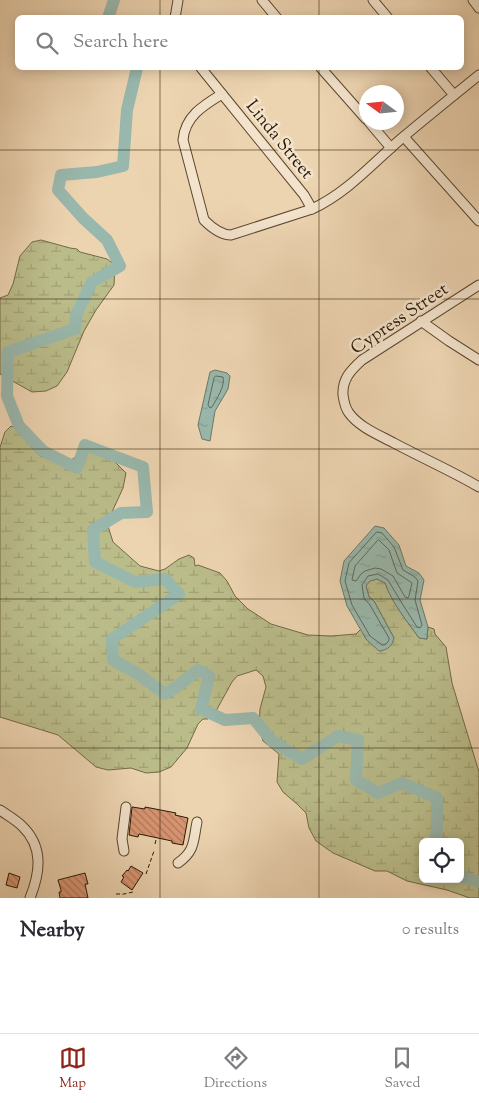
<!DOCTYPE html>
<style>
body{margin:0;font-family:"Sorts Mill Goudy",serif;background:#f2f2f3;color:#2b2b33}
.controls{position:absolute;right:15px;bottom:15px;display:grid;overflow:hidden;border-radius:8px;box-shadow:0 2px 12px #0003}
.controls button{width:45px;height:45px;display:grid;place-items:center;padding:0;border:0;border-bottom:1px solid #e1e1e2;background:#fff;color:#2b2b33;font:25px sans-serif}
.compass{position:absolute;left:359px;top:85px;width:45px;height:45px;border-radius:50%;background:#fff;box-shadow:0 2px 12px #0003;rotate:285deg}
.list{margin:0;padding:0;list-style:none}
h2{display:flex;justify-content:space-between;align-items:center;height:65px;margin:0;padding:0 20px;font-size:21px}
h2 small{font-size:16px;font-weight:400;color:#7c7c81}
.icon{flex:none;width:28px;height:28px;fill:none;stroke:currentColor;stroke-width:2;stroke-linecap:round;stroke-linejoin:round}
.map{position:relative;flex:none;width:479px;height:898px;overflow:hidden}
.search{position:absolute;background:#fff;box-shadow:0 2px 12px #0003;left:15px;right:15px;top:15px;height:55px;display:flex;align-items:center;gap:12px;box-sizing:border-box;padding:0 18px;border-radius:8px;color:#7c7c81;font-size:19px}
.sheet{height:135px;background:#fff}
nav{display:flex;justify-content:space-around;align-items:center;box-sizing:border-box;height:70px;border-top:1px solid #e1e1e2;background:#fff;font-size:14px;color:#7c7c81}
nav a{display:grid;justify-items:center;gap:2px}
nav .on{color:#8f2418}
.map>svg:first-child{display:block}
.wetland{fill:url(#wetland-marsh);stroke:#726a46;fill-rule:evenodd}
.water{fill:url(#water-ripples);stroke:#6c7869}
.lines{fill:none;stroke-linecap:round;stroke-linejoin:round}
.shore{stroke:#616858;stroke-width:1}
.river{stroke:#99b8ad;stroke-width:12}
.building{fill:url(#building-back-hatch);stroke:#291702}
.minor-casing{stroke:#5a462e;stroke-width:11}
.path{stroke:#291702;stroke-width:1;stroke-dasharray:4 2.5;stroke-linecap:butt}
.minor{stroke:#f3e3cc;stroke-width:9}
.grid{fill:none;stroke:#291702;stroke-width:1;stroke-opacity:0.55}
.labels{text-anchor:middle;stroke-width:5;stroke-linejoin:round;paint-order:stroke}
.street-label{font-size:18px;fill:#291702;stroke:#f3e3cc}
</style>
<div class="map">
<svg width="479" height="898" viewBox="0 0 479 898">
<defs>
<pattern id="wetland-marsh" width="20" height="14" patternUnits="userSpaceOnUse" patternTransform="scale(1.25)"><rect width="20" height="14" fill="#babc8a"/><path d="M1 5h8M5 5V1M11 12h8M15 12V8" fill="none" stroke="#a0a175"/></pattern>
<pattern id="water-ripples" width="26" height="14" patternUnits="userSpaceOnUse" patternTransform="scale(1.25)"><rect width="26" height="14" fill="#99b8ad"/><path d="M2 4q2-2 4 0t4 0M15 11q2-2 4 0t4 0" fill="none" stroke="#849d93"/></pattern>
<pattern id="building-back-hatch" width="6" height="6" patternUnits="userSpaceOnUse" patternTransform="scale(1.25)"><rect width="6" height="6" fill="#da9673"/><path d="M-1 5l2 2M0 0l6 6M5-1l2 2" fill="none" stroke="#b1795c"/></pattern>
</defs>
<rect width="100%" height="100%" fill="#edd4b1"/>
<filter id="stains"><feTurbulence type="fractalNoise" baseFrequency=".004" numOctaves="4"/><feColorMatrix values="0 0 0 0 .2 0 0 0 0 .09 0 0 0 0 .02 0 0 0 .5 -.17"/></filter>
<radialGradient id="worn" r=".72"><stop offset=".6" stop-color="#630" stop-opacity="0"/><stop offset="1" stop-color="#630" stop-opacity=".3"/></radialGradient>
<g class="wetland">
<polygon points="41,240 70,248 77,249 80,252 107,259 115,265 114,285 96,310 84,331 67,372 57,386 46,391 32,392 0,374 0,298 8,295 13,284 20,256 32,242"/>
<path d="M 11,426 L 18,429 L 32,448 L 40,456 L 63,463 L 70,461 L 91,446 L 101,448 L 126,473 L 123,488 L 107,523 L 113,542 L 140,566 L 159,571 L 165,569 L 179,559 L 189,555 L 194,558 L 195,566 L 198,565 L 220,573 L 227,581 L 235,596 L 248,609 L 271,624 L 308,635 L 331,636 L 356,634 L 361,629 L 366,639 L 394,638 L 374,601 L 369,597 L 366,586 L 369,581 L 377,579 L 385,583 C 392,603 407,621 419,638 L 427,639 L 428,627 L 434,629 L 435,634 L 446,647 L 452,683 L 479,772 L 479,898 L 470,898 L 447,890 L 407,881 L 387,871 L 375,871 L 333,853 L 316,841 L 309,828 L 306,813 L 297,804 L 283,792 L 277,782 L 279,754 L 263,741 L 259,727 L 260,709 L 266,687 L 263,676 L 256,670 L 237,676 L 232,682 L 216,711 L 208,719 L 203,719 L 198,724 L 187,748 L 171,767 L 159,772 L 146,773 L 131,768 L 108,770 L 96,767 L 58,735 L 0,717 L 0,447 L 5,432 ZM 423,842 L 460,842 L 460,879 L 423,879 Z"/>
</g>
<g class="water">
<polygon points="215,370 227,373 230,376 228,389 215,411 210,441 202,439 198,425 210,372"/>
<path d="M 375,526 L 384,528 L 399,545 L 406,566 L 419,573 L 424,580 L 420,600 L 428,627 L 427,639 L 419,638 C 407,621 392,603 385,583 L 377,579 L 370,581 L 366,586 L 369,597 L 374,601 L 394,638 C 392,646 388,650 379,651 L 366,639 L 347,606 L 340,581 L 344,561 Z"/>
</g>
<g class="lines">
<g class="shore">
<path d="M 216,376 L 223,377 C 225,387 217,398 212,407 L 210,408 L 208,405 L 214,378 Z"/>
<path d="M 377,532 L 382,533 L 394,547 L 403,570 L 415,577 L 418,581 L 415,600 L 422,625 L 420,628 L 417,627 L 403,605 L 388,580 L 378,574 L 368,576 L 362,585 L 364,598 L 370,605 L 389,638 C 389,642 386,645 382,645 L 370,636 L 352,605 L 345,581 L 349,563 Z"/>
<polygon points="379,540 389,550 397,573 412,583 409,596 408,598 405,597 393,576 381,569 375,568 365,571 361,574 356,581 352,580 355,566 377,541"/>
</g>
<g class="river">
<polyline points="108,18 114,0"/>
<polyline points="137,68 127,110 123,166 97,172 61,175 58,190 83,218 107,240 120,266 92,282 76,315 75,329 8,352 7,396 19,426 43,451 77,468 85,445 143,467 147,512 121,513 93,530 95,562 135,582 165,579 179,594 112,639 113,660 138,674 165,694 179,685 198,670 209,676 201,709 225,720 253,718 272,741 302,759 338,736 358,740 356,780 378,793 402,783 437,798 437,831 435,842"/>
<polyline points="460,876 479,882"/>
</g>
</g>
<g class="building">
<polygon points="132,807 145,809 145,807 176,813 175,815 188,818 183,845 172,843 172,841 139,834 138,837 129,835"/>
<polygon points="131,866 143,873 132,890 121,882 124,877 122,876 127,870 128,871"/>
<polygon points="9,873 20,877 17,888 6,885"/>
<polygon points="85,873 88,884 85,884 88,898 60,898 59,892 61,892 61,890 58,880"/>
</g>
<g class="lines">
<defs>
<g id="minor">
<polyline points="262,0 277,18"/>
<polyline points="373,0 388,18"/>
<polyline points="473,0 479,8"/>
<polyline points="175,18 178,0"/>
<polyline points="201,68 304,195 312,209"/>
<polyline points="321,68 366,119"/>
<polyline points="431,68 454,95"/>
<path d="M 222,94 C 204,105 185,116 183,140 L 204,220 C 211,227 220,235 231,235 L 312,209 C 347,193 373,163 402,138 C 427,117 453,96 479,75"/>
<polyline points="369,122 391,148"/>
<polyline points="404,137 479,221"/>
<path d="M 479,285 L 362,360 C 351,370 342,379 343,395 C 344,402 345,408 349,413 C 359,427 379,435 394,443 C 422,458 452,471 479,487"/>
<polyline points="421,321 449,341 479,360"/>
<path d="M 0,810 C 7,815 16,820 22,826 C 44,847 40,873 30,898"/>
<polyline points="124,851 122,839 126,807"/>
<path d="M 178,863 C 195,851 193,842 197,822"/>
</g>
</defs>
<use href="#minor" class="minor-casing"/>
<g class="path">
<polyline points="155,844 156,840"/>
<polyline points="146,874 154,851"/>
<polyline points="116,894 124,894 133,892"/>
</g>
<use href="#minor" class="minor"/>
</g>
<path class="grid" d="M 160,0 L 160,18M 319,0 L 319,18M 160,68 L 160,898M 319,68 L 319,898M 0,150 L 479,150M 0,299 L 479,299M 0,449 L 479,449M 0,599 L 479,599M 0,748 L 479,748"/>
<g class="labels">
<g class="street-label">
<text transform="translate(280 139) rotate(51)" y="6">Linda Street</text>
<text transform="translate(399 318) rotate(-34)" y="6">Cypress Street</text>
</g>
</g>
<rect width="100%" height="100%" filter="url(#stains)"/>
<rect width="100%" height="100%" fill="url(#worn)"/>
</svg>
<div class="controls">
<button><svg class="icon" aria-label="locate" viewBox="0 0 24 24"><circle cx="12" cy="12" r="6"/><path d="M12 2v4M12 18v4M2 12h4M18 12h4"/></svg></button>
</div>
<svg class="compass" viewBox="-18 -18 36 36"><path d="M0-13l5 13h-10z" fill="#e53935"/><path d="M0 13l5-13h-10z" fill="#7c7c81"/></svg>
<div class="search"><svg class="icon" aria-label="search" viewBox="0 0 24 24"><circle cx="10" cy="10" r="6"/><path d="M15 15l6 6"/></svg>Search here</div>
</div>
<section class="sheet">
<h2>Nearby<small>0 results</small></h2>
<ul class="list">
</ul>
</section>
<nav>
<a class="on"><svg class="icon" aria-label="map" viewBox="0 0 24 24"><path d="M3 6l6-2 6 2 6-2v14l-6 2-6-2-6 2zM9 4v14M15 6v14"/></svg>Map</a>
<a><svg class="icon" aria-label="directions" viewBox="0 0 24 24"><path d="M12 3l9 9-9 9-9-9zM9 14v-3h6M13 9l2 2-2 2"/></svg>Directions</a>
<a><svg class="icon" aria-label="saved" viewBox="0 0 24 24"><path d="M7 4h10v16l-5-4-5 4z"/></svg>Saved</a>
</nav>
